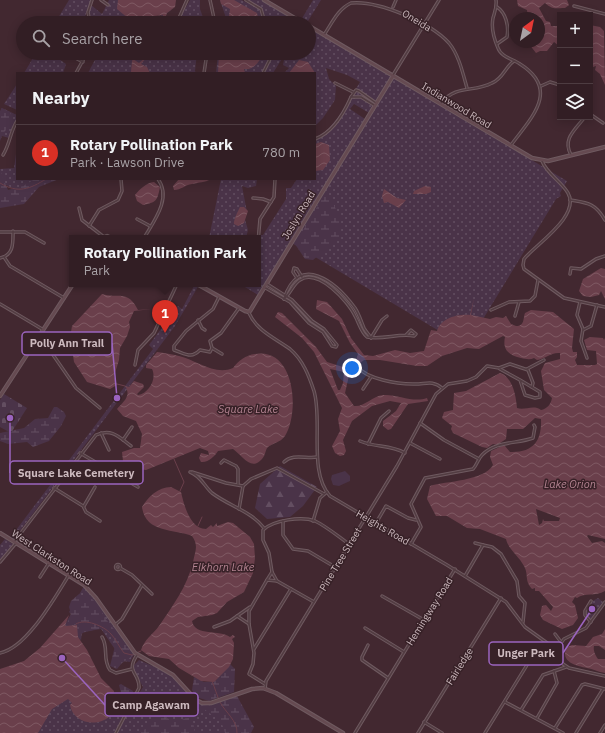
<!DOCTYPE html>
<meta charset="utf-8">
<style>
body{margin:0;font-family:"IBM Plex Sans",sans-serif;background:#3d2b31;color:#f1f3f6}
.controls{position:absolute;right:12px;top:12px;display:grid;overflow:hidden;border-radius:0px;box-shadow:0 2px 10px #0003}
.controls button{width:36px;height:36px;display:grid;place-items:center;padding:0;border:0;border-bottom:1px solid #4d3c41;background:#321e24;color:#f1f3f6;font:20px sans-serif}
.compass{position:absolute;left:509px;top:12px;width:36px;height:36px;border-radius:50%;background:#321e24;box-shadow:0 2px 10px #0003;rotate:33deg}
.you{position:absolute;left:352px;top:368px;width:14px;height:14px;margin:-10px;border:3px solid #fff;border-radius:50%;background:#1a73e8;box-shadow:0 0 0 6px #1a73e833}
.badge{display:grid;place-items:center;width:26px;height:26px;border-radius:50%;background:#d93025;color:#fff;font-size:13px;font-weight:700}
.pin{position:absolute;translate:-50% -33px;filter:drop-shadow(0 1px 2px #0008)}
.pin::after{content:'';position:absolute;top:21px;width:14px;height:12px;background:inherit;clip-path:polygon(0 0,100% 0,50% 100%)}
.popup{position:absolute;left:69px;top:235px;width:192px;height:52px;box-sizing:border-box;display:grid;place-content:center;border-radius:0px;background:#321e24;filter:drop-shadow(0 1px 3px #0005);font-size:13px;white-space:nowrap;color:#a8a2a6}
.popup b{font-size:15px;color:#f1f3f6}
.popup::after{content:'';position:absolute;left:50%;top:100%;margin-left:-8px;border:8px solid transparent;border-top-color:#321e24}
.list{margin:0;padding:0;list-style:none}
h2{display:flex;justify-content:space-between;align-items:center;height:52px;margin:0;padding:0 16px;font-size:17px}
h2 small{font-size:13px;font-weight:400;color:#a8a2a6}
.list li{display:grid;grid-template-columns:26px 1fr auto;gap:12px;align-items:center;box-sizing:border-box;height:56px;padding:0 16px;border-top:1px solid #4d3c41}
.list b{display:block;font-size:15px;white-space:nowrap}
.list p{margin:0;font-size:13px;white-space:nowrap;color:#a8a2a6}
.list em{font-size:13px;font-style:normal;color:#a8a2a6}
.icon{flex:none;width:22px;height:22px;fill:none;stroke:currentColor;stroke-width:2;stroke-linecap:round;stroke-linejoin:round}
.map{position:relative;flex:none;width:605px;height:733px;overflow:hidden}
.search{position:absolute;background:#321e24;box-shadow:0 2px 10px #0003;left:16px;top:16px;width:300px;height:44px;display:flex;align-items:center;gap:10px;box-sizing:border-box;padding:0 14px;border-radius:22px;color:#a8a2a6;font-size:15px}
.panel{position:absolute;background:#321e24;box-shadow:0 2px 10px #0003;left:16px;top:72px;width:300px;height:108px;border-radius:0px}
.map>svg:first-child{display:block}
.grass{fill:url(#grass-dots);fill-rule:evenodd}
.forest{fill:url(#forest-firs)}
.wetland{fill:url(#wetland-marsh)}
.cemetery{fill:url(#cemetery-stones)}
.garden{fill:#4a3348}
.water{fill:url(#water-waves);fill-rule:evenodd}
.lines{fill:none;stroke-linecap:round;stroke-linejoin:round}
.stream{stroke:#6a3f4b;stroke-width:1}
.street-casing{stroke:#6f5a60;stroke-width:3.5}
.secondary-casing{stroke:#6f5a60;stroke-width:4.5}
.street{stroke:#523c42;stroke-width:1.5}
.secondary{stroke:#654a51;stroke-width:2.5}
.labels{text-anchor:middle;stroke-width:3;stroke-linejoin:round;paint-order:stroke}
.street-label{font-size:10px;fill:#ccb9be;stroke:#372127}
.water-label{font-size:11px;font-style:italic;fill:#b28290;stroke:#372127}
.leader{fill:none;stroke:#9b64bf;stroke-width:1.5}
.callout-dot{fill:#9b64bf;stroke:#372127;stroke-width:1.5}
.callout{fill:#372127;stroke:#9b64bf;stroke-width:1.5}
.callout-label{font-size:11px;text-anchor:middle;font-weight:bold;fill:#ccb9be}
</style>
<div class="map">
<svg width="605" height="733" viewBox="0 0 605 733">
<defs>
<pattern id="grass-dots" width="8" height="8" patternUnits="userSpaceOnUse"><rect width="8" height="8" fill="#4a3348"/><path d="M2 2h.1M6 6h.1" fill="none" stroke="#634e61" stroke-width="1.8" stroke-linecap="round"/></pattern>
<pattern id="forest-firs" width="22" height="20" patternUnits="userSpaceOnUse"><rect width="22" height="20" fill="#4a3348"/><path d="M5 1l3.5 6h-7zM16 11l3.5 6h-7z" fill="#634e61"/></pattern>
<pattern id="wetland-marsh" width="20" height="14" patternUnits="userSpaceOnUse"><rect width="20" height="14" fill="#4a3348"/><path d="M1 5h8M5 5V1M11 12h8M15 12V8" fill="none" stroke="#634e61"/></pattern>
<pattern id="cemetery-stones" width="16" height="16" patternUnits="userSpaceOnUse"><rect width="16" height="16" fill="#4a3348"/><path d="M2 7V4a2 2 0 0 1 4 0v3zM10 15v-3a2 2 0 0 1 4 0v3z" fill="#634e61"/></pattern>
<pattern id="water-waves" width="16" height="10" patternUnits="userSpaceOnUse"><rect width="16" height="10" fill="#6a3f4b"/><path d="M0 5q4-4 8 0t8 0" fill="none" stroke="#7e5963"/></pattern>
</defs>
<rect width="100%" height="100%" fill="#422830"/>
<g class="grass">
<polygon points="69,0 91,0 85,17 80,23 55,23"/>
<polygon points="109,0 176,0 170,11 164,15 166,22 162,22 161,14 127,17 118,23 90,23 89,12 91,5 102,14"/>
<polygon points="190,0 200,0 200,9 205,23 177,23"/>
<polygon points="220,0 242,0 247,3 249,0 262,0 301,23 226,23 225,15"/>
<polygon points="313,0 321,0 308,21 306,20 304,22 301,20"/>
<path d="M 309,28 L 567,181 L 560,193 L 561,196 L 556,199 L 466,347 L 290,242 L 258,295 L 240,284 L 258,284 L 258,244 L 260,235 L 263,235 L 286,199 L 286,188 L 291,188 L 297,179 L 315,179 L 315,138 C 333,132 350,98 360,82 L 347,75 L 326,68 L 329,79 L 336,86 L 335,100 L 323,118 L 315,126 L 315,73 L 284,73 L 289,68 L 283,65 L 285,54 L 273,73 L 216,73 L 218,53 L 309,53 ZM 354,104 L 369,113 L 365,119 L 350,109 Z"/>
<polygon points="36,53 62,53 59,59 66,64 63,73 24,73"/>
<polygon points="107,53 197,53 195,71 196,73 88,73 98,54"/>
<polygon points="17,84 17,110 4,104"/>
<polygon points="2,108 17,115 17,118 9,138 2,136 0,141 0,111"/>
<polygon points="17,147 17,179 57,179 22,193 0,182 0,169 14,168"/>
<polygon points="221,179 257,179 256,186 248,188 242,186 247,212 244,216 248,230 246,238 209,238"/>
<polygon points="195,284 199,285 175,326 13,540 10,538 153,349 149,345 178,306 182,309"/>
<polygon points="5,539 13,544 0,561 0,545"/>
<polygon points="84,586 93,596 134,654 130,662 123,661 97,623 74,639 109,694 140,692 143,687 133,668 133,666 139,660 173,675 199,704 211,704 234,697 241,721 234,733 0,733 0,724 65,624 71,614 69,612"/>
<path d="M 598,598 L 603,602 L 592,619 L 589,620 C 581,610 588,603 598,598 Z"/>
</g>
<polygon class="forest" points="280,466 317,487 303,506 290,517 267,519 255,508 260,484"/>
<g class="wetland">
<polygon points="1,108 10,112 13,120 0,138"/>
<polygon points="0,170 8,190 23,186 35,179 59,179 39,187 24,204 0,208"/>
<path d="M 326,192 C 334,205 347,224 338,240 C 333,247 320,254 313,260 L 305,259 L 295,244 Z"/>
<polygon points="54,407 57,407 64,412 66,416 61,426 49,441 33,447 27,442 8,444 0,441 0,433 24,428 35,419 48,418"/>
<path d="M 79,594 L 83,596 L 89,596 L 97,604 L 105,618 L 134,655 L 122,663 L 117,669 L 110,666 L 115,646 L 109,633 L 101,629 C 100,629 84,632 82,633 L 81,640 L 77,637 L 77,625 L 66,626 L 71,614 L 69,607 L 71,601 Z"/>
<polygon points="230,664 235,669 234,692 209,701 196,697 192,690 194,677 204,682 215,681"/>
<polygon points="121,684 133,691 132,696 126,699 122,697 119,685"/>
<polygon points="237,696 254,727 251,733 225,733 220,718 212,715 200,706 200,705 208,706"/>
<polygon points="156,710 170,720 179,721 192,716 195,733 135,733 131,729 132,727 138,732 143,732"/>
</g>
<polygon class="cemetery" points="4,394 27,408 11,433 0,427 0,400"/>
<polygon class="garden" points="345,471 350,476 350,481 339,486 333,485 331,479 332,475"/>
<g class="water">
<polygon points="118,0 176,0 175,7 167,13 164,22 162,21 163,15 129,19 117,9"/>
<polygon points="220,0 234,0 257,13 258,18 255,23 228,23 230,9 221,4"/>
<path d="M 517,0 L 567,0 L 569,5 L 565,8 C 554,8 553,10 545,3 L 539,8 L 546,21 L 550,22 L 554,19 L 550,22 L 551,26 L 560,26 L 560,52 L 559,46 L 554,42 L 547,51 L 540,51 L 536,53 L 529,44 L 531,42 L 539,42 L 539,18 L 528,18 L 527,10 L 518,6 Z"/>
<polygon points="590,25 600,27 604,31 605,85 600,74 595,70 596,66 590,68"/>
<polygon points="147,53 147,57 141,64 147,67 150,73 123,73 131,72 132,61 133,59 139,63 146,57"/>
<path d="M 219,53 L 264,53 C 259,62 254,70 244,69 L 245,73 L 218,73 Z"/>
<polygon points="299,60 308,62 315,73 289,73"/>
<polygon points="321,142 329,145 330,160 323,170 315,171 315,144"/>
<path d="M 179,179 L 211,179 C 204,183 200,182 192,184 C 185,185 181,190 174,190 L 173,186 Z"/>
<path d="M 154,182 L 160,187 C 157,202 156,202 143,205 L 137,201 L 135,195 C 140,189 146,183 154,182 Z"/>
<polygon points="425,186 431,187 431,192 426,194 413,194 414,191"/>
<polygon points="384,189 397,198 406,200 399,208 388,202 384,203 382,196"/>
<path d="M 240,207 L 244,207 L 248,211 L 244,223 L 238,226 L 234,224 C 233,221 238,211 240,207 Z"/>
<polygon points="601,268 605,269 605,299 601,291 599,295 591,297 583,296 579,291 583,279"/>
<path d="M 102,294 C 117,299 128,289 138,310 L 152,309 L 134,311 L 129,322 L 130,327 L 127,336 L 120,348 L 119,360 L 114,376 L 117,385 L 110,389 L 87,382 L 74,362 L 72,349 L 64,347 L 52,347 L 62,346 L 71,348 L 70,338 L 72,326 Z"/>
<path d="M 474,298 L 471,315 L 490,319 L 496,317 L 503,318 L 506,316 L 511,324 L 516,326 C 525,326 523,318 525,313 L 531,310 L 553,312 L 574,329 L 572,348 L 573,352 L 577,352 L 577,357 L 575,360 L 577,365 L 595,365 L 597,364 L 596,351 L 587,350 L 584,340 L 590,337 L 603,338 L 604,340 L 605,338 L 605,539 L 588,535 L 587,536 L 592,543 L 602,541 L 605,543 L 605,591 C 595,597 585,592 577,598 L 575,597 L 572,602 L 575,605 L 578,618 L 573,625 L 562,629 L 543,620 L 540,615 L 542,606 L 546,605 L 551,611 L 553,607 L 539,591 L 535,591 L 535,588 L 532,589 C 524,580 529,575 524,566 C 519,556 508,549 506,539 L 480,529 L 467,528 L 447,516 L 436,516 L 427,499 L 430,486 C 446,481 484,481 493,465 L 490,457 L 491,451 L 504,445 L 510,452 C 534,453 542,440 541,419 L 535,418 L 523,429 L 507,429 L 506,439 L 497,445 L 493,444 L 487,448 L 482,447 L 453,433 L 451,429 L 452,426 L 442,418 L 444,412 L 453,410 L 454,393 L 466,391 L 500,373 C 513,377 516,397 517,408 C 525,411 533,404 541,410 C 547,409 551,404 552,398 L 544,390 L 541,371 L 545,363 L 560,359 L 560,353 C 551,352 545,359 537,360 L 534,358 C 530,360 526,359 521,358 C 510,355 502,351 505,337 L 503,336 L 479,349 L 467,348 L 442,356 L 427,366 L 417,366 L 380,360 L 364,360 L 350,371 L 345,393 L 354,406 C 365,407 372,396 383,395 C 397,394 413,403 427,398 L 428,401 L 408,404 L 391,429 L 388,430 L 383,426 L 383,421 L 396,411 L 401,403 L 390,401 L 372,406 L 352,421 L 343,440 L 346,451 L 344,455 L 340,456 L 335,453 L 332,446 L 340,431 L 338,419 L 342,408 L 314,352 L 302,338 L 275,317 L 278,312 L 282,313 L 316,347 L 327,362 L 343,367 L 355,363 L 358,354 L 350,343 L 339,321 L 316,309 L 317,300 L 327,302 L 342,319 L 351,338 L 364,355 L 373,356 L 395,350 L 410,353 L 424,351 L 431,330 L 437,331 C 441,318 457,314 470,315 ZM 330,369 L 344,372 L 343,383 L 340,390 L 338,390 ZM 536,509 L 560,518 L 559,521 L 544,521 L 543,519 L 542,523 L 539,525 Z"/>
<path d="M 157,352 C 164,353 172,354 179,356 C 196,360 215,376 233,368 C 238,361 246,355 255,354 C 295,347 300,412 285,436 C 280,443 272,443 267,448 C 265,452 265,456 262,459 C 251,472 242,455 233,449 L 218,451 C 215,456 208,463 201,462 L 199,458 L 201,453 L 209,455 L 208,451 L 200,448 L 146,470 L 139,469 L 133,461 L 123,461 L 122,452 L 134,448 L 140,448 L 142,434 L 136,421 L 123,416 L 117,409 C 123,402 132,396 125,386 L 129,387 L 134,381 L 143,384 L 144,387 L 137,394 L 138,395 C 149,393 157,379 152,369 L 146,368 L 146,365 Z"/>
<path d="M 171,487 L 181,492 C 184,505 190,529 206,529 L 211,525 L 213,527 L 217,523 L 217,526 L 228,522 L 233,523 L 250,537 L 254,544 L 255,558 L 253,573 L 244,592 L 227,602 L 217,613 L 212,615 L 198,617 L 192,621 C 195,637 220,629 230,637 L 233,635 L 235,637 L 232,639 L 234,643 L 233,659 L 229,667 L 214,682 L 201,681 L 179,668 L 169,659 L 149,656 L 141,650 C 144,640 153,634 159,626 C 173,605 187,587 193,562 C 195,551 199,546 192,536 C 175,529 145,533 142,507 C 148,497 158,487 171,487 Z"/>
<path d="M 69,615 L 65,626 L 77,625 L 78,637 L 87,650 L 101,678 L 114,691 L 110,716 C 97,728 73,723 70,705 L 72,703 L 68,699 L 52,709 L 38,733 L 0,733 L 0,669 L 24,661 L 40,648 Z"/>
<path d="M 605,629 L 605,650 L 599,646 L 594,646 C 593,650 595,655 598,659 L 605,659 L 605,673 C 598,672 593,669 587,668 C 577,666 559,662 567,647 L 572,645 L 586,646 L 593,637 L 602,634 Z"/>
</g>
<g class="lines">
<g class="stream">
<path d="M 0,183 C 18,194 30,189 46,179"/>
<polyline points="117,384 125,386"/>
<polyline points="174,459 184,482 180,491"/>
<polyline points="198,526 202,517"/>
<path d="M 76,624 C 85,618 104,626 111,634 C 116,639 119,647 124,653 L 132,655 L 141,651"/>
<path d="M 212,681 C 215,688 217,696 220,702 C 225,712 238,721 237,733"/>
</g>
<defs>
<g id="street">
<polyline points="101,0 108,5"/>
<polyline points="210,0 215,23"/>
<polyline points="246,0 261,9 265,23"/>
<path d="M 496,0 C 497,7 495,11 493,18 C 491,28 494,39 498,48 C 501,57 513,59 520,64 C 561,90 531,118 511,145"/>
<polyline points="574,6 605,14"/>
<polyline points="393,7 396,0"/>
<path d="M 497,7 C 506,13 509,26 507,37 L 497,44"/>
<polyline points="90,23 88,12 92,0"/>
<polyline points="171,23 179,18 187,0"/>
<path d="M 324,35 C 332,23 338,9 351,3 C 378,0 431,23 449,43 C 459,55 463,74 467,88"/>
<polyline points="66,53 83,62"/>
<polyline points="76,73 87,53"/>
<polyline points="204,73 207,53"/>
<polyline points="263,73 273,53"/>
<polyline points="393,75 439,0"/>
<polyline points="335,83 353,92"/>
<polyline points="541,86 550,82 560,85"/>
<path d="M 441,103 C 457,84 473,93 492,83 C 503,79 505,67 514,61"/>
<polyline points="374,105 361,97 351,97 356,90 359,91 376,103"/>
<polyline points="590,114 603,123"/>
<path d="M 315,139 C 332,133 344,113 351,97"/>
<path d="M 3,155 C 10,144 10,132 17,121"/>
<path d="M 571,155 C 562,139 575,130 585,117"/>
<path d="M 542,161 C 547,174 561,181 568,193 C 581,216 535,245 524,259 L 523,265 L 524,269 L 564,298 L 605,307"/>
<polyline points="253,198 263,199 271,202"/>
<path d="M 570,200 C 588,203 595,203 605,220"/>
<polyline points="79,208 82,220 104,237"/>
<polyline points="137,219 150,226"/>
<polyline points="89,226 99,210 118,200 122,191 121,179"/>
<polyline points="0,232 25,232 44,243"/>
<path d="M 144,238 C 154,221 172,198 158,179"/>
<polyline points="258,242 260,219 274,197 275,179"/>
<polyline points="4,257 10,266 64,298"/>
<path d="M 0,258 C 14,255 13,243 13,231"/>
<polyline points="570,274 571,268 581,269 596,259 605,256"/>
<polyline points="297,278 293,272 294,268 297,269 302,277"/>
<polyline points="264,287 290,302 309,323 323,332 332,346 336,347 337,345 324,329 312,321 292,300 267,284"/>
<path d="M 219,297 L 213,309 L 186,331 L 174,346 L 174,350 C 186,354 191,359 200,350 L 210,352 L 212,348 L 210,341 L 221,333 L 239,308"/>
<path d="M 284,299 C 291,293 293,284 300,280 C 318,268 348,301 355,316 C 359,323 361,332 367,337 C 383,340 399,333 414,336 L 416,334 L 411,330 L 406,335"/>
<path d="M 284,299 C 299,252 336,282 355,308 C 359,314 361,321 364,328 C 366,332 369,334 371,338"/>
<polyline points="580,302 577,315 583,329 581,341 587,358"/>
<polyline points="0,304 42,329"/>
<polyline points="491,310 509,302 530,301 535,296 538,280"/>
<path d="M 249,313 C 257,331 275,338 290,349 C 303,360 309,376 314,391 C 323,421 308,472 330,496 L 447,565 L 506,602 L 525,627 L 550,645 L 563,664 L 569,668 L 605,676"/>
<polyline points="515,316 519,302"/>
<polyline points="198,320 202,328 205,330"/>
<polyline points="583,330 591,326 597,305"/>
<polyline points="40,336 76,388 100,408"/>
<polyline points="371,338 382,320 387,316"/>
<polyline points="212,348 222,354"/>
<polyline points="135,365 138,350 154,333 177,284"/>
<path d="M 357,367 C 368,379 396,384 413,384 C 424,385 432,379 442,388"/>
<polyline points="500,369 520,380 525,395 535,398 540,397 540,392 520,380"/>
<polyline points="527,369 544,360"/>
<polyline points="363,389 371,377"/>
<polyline points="420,423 444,440 479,459"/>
<polyline points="101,433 109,450"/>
<polyline points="123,440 132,427"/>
<path d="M 360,441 C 376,448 389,444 405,453"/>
<polyline points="410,443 440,459"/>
<polyline points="368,444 381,418 389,411"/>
<polyline points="80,453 138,487"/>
<path d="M 284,462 C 293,453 306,459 317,457"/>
<polyline points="221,463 224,460 236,466 238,469 238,484"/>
<path d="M 190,472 C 201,476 204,486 212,493 C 229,506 251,511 264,528"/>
<polyline points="192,472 226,483 243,486"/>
<polyline points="243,486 251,479 277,468 324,494"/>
<polyline points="54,488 83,506 86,512 100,521"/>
<polyline points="84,506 95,487"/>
<polyline points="239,509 243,486"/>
<polyline points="283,521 283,535 293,549 308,551 335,567"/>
<polyline points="313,521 320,498 327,492"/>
<polyline points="376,523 386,506 408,518 416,520"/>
<path d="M 14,542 L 96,435 C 112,428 119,437 131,446"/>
<polyline points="475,543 483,545"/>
<path d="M 411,544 L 421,527 L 411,504 L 425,478 L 473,469 C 477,465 478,459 482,455 C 495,441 517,444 533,438 L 535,427 L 534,425"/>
<polyline points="0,562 16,543"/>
<circle cx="118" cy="567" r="2.5"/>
<polyline points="120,568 132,575 152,594"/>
<polyline points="465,576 483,545 492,547 501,554 517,581 519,596 525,603 523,622"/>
<polyline points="40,577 49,563"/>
<polyline points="267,580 272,572"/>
<polyline points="382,596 424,620"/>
<path d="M 314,602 L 277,581 L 272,572 L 269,553 L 263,540 L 263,530 C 273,520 302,516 315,521 C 326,526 339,537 349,544"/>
<polyline points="237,616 249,624"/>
<polyline points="591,622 585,615 585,611 591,601"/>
<polyline points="115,625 122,619 142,585"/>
<polyline points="214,627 230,621 250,607"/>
<polyline points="365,628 404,652"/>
<polyline points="555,634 561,642"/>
<path d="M 102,637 C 109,648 102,659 110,670 L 116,673 L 132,669"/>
<polyline points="368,645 362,657 362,660 388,678"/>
<polyline points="254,649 291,589"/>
<polyline points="555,651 564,639 586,628 605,602"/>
<path d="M 0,653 C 27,648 55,597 69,575"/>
<polyline points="265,684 249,674 253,664 254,653 249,624 249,611 267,580 277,581"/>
<polyline points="265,689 266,681 397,466 436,394 448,384 467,381 476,377 487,366 499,368 510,364 528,370 533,383 532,387"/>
<polyline points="505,702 563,733"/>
<polyline points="521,710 543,675 566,667"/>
<polyline points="537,718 557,683 554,671"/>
<polyline points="424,722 442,733"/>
<polyline points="555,728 582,685 585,684 605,689"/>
<path d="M 116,733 L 139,688 C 140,672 125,673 137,655"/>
<polyline points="355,733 455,569"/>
<polyline points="418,733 501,598"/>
<polyline points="485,733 535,652"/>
<polyline points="576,733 603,689"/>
<polyline points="600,733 605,725"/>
</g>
<g id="secondary">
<polyline points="264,0 303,23"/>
<polyline points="309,26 532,158 548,161 605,147"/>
<polyline points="102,238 107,236 111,238"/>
<polyline points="197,284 245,311 249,312 250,311 393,76"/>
<polyline points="0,396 73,284"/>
<polyline points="0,533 84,585 96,598 135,653 173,675 196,700 202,703 211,703 252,689 263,688 276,693 343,733"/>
</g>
</defs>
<use href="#street" class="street-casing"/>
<use href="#secondary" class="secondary-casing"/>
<use href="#street" class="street"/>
<use href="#secondary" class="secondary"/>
</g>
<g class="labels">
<g class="street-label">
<text transform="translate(417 20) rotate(31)" y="4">Oneida</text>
<text transform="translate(457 105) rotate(31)" y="4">Indianwood Road</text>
<text transform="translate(298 215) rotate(-59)" y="4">Joslyn Road</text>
<text transform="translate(383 527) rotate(30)" y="4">Heights Road</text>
<text transform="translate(52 557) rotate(33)" y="4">West Clarkston Road</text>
<text transform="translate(340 559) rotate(-59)" y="4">Pine Tree Street</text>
<text transform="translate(429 611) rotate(-58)" y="4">Hemingway Road</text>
<text transform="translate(459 666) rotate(-58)" y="4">Fairledge</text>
</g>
<g class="water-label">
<text x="248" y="413">Square Lake</text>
<text x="570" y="488">Lake Orion</text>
<text x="223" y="571">Elkhorn Lake</text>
</g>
</g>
<path class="leader" d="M117 398L112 343M10 418L10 473M592 609L563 653M62 658L105 705"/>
<g class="callout-dot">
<circle cx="117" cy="398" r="4"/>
<circle cx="10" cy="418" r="4"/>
<circle cx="592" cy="609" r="4"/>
<circle cx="62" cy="658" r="4"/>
</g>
<g class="callout">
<rect x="22" y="332" width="90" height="23" rx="4"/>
<rect x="10" y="461" width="133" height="23" rx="4"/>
<rect x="489" y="642" width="74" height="23" rx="4"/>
<rect x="105" y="693" width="93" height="23" rx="4"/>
</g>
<g class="callout-label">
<text x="67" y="347">Polly Ann Trail</text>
<text x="76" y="477">Square Lake Cemetery</text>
<text x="526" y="657">Unger Park</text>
<text x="151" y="709">Camp Agawam</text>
</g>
</svg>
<div class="controls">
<button>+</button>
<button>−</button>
<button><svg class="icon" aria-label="layers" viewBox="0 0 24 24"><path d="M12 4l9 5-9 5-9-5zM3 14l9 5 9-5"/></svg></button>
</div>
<svg class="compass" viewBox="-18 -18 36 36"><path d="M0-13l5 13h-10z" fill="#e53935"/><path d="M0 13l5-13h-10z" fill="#a8a2a6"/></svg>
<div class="you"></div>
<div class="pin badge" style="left:165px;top:333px">1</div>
<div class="popup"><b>Rotary Pollination Park</b>Park</div>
<div class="search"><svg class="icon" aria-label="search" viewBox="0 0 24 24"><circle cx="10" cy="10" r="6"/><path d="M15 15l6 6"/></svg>Search here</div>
<section class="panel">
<h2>Nearby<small></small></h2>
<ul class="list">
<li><span class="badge">1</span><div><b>Rotary Pollination Park</b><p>Park · Lawson Drive</p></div><em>780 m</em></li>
</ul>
</section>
</div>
